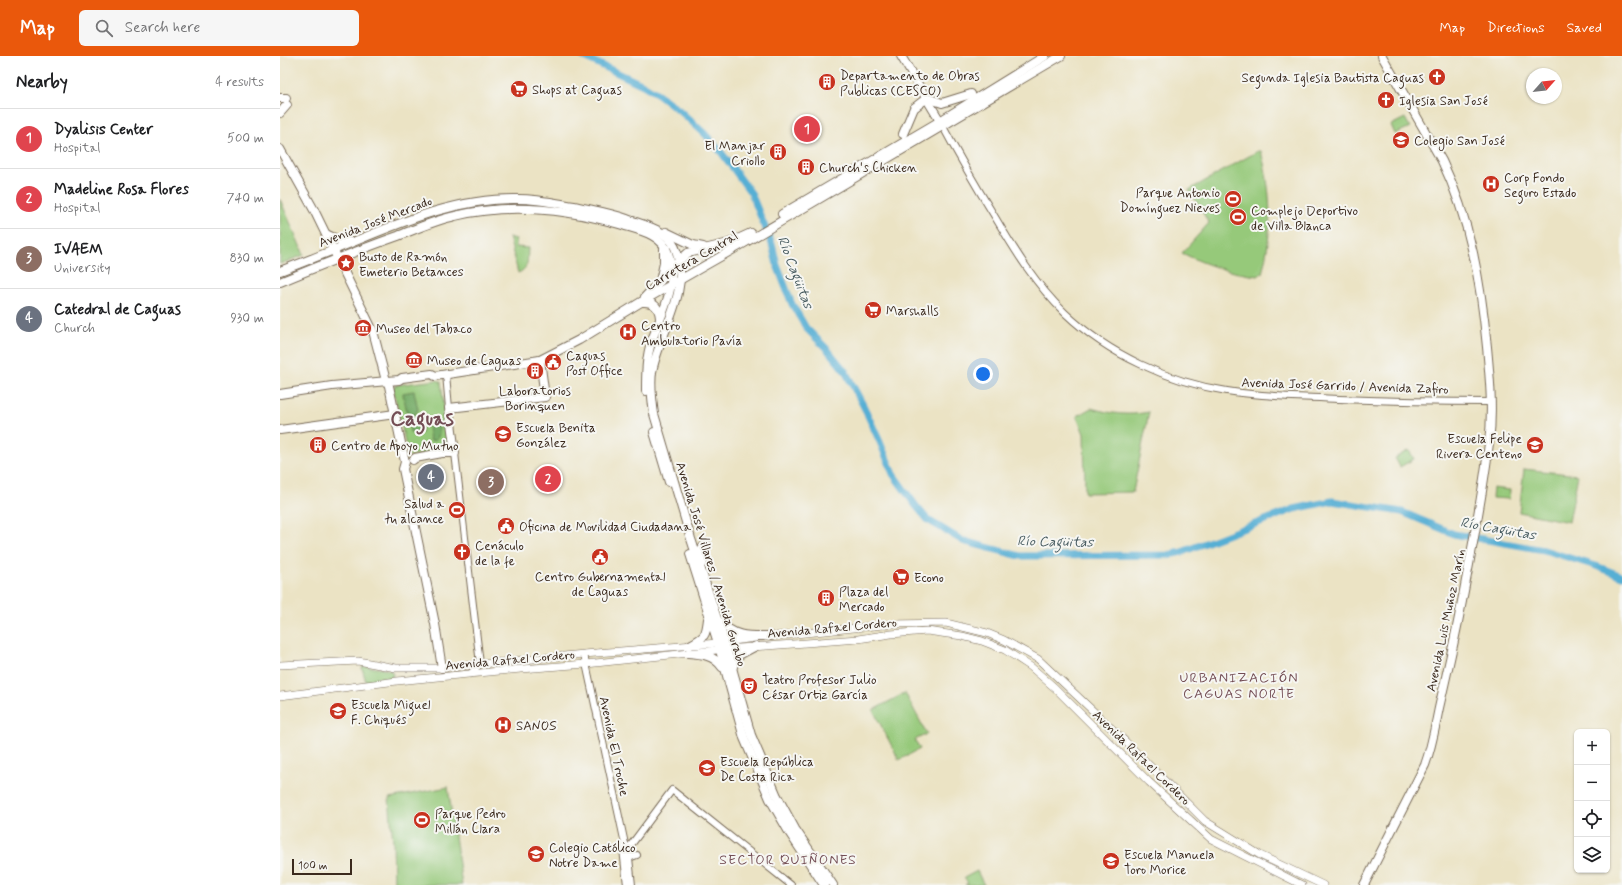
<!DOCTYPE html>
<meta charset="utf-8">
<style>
body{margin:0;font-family:Mynerve,sans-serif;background:#f6f6f6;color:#202124}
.controls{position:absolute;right:12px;bottom:12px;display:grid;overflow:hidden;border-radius:6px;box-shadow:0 1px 3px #0004}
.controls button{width:36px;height:36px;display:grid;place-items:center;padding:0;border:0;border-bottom:1px solid #e0e0e0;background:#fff;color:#202124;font:20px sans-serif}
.compass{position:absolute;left:1246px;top:12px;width:36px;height:36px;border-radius:50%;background:#fff;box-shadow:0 1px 3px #0004;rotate:63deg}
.scale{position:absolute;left:12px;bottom:10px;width:60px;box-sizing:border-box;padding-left:4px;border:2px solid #3b2a1e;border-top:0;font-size:11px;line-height:14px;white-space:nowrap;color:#3b2a1e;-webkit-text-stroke:3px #f6f6f2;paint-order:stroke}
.you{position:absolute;left:703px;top:318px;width:14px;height:14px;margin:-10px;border:3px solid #fff;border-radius:50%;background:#1a73e8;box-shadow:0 0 0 6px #1a73e833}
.badge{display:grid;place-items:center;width:26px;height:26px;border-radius:50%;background:#ea580c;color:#fff;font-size:13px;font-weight:700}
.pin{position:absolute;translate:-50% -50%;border:2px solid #fff;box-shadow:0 1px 4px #0006}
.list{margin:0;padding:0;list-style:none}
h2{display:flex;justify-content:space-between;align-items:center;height:52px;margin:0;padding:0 16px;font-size:17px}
h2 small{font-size:13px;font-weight:400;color:#757577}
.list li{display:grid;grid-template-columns:26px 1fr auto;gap:12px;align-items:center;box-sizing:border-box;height:60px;padding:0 16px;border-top:1px solid #e0e0e0}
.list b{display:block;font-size:15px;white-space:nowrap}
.list p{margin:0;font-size:13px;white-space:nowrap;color:#757577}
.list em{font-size:13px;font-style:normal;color:#757577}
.icon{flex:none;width:22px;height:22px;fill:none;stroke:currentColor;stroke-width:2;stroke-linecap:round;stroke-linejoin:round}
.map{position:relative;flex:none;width:1342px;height:829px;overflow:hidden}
header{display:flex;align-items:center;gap:24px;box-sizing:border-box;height:56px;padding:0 20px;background:#ea580c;color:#fff}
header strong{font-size:19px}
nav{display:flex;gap:22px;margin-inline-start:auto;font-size:14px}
.search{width:280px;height:36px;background:#f6f6f6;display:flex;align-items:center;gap:10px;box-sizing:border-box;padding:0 14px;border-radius:6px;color:#757577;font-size:15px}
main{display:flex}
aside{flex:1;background:#fff}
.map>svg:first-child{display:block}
.green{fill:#96c97a;stroke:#687a4c}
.forest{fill:#78ad6a;stroke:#5a6c44}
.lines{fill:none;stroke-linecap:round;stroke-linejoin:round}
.river{stroke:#57afd4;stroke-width:7}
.tertiary-casing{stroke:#796b58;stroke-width:8}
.secondary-casing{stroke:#796b58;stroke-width:8}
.primary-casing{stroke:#796b58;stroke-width:10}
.tertiary{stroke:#fff;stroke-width:6}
.secondary{stroke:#fff;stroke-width:7}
.primary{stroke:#fff;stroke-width:8}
.labels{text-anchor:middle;stroke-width:4;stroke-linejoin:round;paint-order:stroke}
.poi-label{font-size:13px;fill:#3b2a1e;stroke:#f6f6f2;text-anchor:start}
.street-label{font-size:13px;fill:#3b2a1e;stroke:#f6f6f2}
.water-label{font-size:14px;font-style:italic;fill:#45595e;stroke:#f6f6f2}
.neighbourhood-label{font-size:14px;letter-spacing:1px;fill:#734d54;stroke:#f6f6f2}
.town-label{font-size:21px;font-weight:bold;fill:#734d54;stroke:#f6f6f2}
</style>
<header>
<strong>Map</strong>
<div class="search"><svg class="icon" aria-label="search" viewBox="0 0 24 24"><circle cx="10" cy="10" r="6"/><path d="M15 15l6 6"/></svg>Search here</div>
<nav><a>Map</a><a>Directions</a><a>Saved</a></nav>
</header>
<main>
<aside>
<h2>Nearby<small>4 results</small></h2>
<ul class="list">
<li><span class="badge" style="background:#e0444e">1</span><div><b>Dyalisis Center</b><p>Hospital</p></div><em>500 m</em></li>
<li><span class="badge" style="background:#e0444e">2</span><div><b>Madeline Rosa Flores</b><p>Hospital</p></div><em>740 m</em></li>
<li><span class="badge" style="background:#8d6e63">3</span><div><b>IVAEM</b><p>University</p></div><em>830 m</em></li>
<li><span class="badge" style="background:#6b7280">4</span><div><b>Catedral de Caguas</b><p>Church</p></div><em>930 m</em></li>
</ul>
</aside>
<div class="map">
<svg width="1342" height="829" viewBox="0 0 1342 829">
<rect width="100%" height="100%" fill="#f6f6f2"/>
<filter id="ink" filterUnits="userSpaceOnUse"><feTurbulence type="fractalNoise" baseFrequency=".025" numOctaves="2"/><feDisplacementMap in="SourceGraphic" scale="8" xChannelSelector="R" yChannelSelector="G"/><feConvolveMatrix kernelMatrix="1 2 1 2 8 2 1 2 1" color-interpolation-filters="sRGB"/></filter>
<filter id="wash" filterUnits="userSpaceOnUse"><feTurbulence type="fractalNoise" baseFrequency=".012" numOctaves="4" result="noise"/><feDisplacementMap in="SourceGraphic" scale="16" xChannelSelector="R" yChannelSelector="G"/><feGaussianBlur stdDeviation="0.9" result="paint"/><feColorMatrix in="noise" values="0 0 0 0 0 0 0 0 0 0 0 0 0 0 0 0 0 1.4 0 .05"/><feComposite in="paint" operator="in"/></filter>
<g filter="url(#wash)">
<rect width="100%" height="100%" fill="#ebe3c4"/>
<g class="green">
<polygon points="1125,62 1130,71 1115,78 1111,69"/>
<path d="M 978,95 L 981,95 C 992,136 993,176 982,217 L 978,220 C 951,217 926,209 902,197 L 929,167 L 909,134 Z"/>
<polygon points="0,143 24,199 0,208"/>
<path d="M 229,181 L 236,183 L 236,191 L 248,192 C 247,203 250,212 238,217 Z"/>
<polygon points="157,324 161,326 169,390 167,393 128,400 113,331 116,329"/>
<path d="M 811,352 C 831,358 849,360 869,356 L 853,436 L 805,437 L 804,378 L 797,360 Z"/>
<polygon points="1129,394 1134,403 1120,411 1115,402"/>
<polygon points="1244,413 1298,419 1289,466 1239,456"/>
<polygon points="1213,432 1230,434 1229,443 1212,442"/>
<polygon points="84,610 110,614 112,616 113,620 110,623 86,626 82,612"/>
<polygon points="625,637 647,678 635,684 640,693 619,704 593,654"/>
<polygon points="168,731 182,829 114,829 113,786 109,742"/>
<polygon points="697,815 704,829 685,829 688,827 684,822"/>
</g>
<g class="forest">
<polygon points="134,335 138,354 134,359 128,360 123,338 123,337"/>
<path d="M 151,364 L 158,366 C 159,373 161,381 154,385 L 150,384 L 148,371 Z"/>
<polygon points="136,366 142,372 142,377 130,377 129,368"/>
</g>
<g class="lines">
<polyline class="river" points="302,0 363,29 378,38 399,54 425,78 441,96 471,137 492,188 497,209 512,248 526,272 547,293 565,315 584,351 600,386 613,418 636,450 648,464 683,485 740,500 888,499 902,496 1014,453 1052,445 1122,456 1174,478 1264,494 1316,510 1342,520"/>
</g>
</g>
<g filter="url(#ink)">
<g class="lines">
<defs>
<g id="tertiary">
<path d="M 661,67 C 678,99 696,130 715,161 C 735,195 756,229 785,257 C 828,298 888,326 947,335 C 984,341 1021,341 1059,343 C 1109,345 1160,346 1211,346"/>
<polyline points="166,318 169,352"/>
<polyline points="175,397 200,608 190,618"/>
<polyline points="304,598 345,788 348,793 352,829"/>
<polyline points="345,788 343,793 347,829"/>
<polyline points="348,793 392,734 511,829"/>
<polyline points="349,802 357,799"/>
</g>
<g id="secondary">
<polyline points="486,581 613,568 666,567 707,577 724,584 758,603 846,686 925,765 980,799 1043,829"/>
<polyline points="0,609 78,605 116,612 162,612 304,598 438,587 475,582"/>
<polyline points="0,640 117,625 241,613 306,608 446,593 578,583 611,578 647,575 682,580 702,585 725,594 751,611 775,632 869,726 931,783 1022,829"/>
</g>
<g id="primary">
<polyline points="621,0 660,65"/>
<polyline points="0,42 6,42"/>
<polyline points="647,42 662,47 691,38"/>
<polyline points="0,57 7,49"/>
<polyline points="623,78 634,52 647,42"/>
<polyline points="0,93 34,154 93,275 105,321 109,330 125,406 123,413 155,568 162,612"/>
<polyline points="502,158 660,65 765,0"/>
<polyline points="386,176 413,189 423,191"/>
<polyline points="46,178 61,185 71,186"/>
<path d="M 0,215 C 24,206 49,196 73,186 C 126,164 179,142 238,143 C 257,143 276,147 294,150 C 312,154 330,157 347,163 C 366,170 391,174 397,197 C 410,238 379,277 372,316 C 370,330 372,344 374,358 L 411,483 L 445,587 L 471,679 L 497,740 L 515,773 L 553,829"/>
<polyline points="380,225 384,207 384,193"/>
<path d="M 0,226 C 39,210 78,194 118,180 C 136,173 155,164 175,160 C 229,147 286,153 339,168 C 357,174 381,177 388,197 C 399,228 382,257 372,284 C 366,300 366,319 366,335"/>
<polyline points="365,241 399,205 408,197 449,187 471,177"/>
<path d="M 362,246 C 374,245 380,252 380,264"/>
<polyline points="0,338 52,330 119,324 122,322 152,318 155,320 260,304 299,284 361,246 461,189 781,0"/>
<polyline points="0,374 115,358"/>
<polyline points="374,376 389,426"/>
<polyline points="133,404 135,402 162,397 175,397 169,352 265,341 260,304"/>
<polyline points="410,498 438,587 464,682 490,743 509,776 544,829"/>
<path d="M 423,507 C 422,498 419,494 426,488"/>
<path d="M 439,565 C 456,582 468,580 491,580"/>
<path d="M 410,589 C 425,581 426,580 428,563"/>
<path d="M 408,597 C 422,598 434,599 442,611"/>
<polyline points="452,613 457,600 476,590"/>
<path d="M 1084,829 L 1145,709 C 1152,690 1155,671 1159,652 C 1166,621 1173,591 1179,561 C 1190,503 1202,445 1209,387 C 1213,355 1210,323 1207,291 C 1201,227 1190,163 1162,105 L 1102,0"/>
</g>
</defs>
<use href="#tertiary" class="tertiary-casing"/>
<use href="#secondary" class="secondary-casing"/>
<use href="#primary" class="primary-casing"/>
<use href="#tertiary" class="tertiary"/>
<use href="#secondary" class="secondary"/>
<use href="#primary" class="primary"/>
</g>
</g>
<defs>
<symbol id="church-disc" viewBox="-11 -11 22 22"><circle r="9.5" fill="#c8321e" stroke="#f6f6f2"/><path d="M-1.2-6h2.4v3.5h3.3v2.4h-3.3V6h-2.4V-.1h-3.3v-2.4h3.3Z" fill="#fff"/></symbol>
<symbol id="building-disc" viewBox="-11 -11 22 22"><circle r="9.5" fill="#c8321e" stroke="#f6f6f2"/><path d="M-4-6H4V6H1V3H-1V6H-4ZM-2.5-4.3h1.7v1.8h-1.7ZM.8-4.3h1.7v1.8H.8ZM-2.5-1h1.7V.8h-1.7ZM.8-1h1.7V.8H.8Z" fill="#fff"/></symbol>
<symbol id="supermarket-disc" viewBox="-11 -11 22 22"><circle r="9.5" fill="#c8321e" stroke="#f6f6f2"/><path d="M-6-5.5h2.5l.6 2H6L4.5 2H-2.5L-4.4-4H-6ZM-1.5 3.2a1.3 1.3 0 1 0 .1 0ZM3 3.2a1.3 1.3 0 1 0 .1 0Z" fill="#fff"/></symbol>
<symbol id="school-disc" viewBox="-11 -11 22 22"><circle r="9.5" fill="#c8321e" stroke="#f6f6f2"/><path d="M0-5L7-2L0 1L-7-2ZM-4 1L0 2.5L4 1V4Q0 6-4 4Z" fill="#fff"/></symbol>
<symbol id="hospital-disc" viewBox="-11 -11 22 22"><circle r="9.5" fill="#c8321e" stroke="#f6f6f2"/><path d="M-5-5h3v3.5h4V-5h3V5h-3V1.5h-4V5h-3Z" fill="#fff"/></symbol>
<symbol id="stadium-disc" viewBox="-11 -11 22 22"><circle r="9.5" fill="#c8321e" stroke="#f6f6f2"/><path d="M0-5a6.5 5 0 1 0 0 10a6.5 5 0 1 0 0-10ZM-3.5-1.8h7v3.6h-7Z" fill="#fff"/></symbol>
<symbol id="sight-disc" viewBox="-11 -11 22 22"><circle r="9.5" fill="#c8321e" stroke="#f6f6f2"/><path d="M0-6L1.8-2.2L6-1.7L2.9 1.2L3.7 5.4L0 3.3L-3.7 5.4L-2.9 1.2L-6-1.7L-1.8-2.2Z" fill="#fff"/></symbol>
<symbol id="museum-disc" viewBox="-11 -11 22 22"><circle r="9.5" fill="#c8321e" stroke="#f6f6f2"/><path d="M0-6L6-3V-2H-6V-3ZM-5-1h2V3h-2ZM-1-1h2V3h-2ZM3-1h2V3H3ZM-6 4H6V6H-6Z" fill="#fff"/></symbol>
<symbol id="civic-disc" viewBox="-11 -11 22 22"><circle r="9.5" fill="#c8321e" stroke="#f6f6f2"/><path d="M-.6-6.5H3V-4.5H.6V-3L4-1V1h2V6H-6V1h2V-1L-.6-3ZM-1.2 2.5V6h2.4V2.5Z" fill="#fff"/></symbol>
<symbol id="theatre-disc" viewBox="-11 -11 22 22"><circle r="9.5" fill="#c8321e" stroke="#f6f6f2"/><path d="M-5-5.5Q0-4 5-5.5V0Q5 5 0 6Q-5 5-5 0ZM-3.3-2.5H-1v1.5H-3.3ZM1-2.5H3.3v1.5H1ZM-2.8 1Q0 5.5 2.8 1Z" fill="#fff"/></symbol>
</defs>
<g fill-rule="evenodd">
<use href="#church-disc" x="1147" y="11" width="20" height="20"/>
<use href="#building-disc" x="537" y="16" width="20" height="20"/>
<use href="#supermarket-disc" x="229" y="23" width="20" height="20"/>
<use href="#church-disc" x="1096" y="34" width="20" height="20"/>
<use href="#school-disc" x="1111" y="74" width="20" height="20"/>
<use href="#building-disc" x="488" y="86" width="20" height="20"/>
<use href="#building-disc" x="516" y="101" width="20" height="20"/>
<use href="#hospital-disc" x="1201" y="118" width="20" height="20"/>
<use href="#stadium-disc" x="943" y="133" width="20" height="20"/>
<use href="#stadium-disc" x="948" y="151" width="20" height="20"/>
<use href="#sight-disc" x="56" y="197" width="20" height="20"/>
<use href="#supermarket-disc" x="583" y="244" width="20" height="20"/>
<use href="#museum-disc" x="73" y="262" width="20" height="20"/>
<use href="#hospital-disc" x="338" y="266" width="20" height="20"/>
<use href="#museum-disc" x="124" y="294" width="20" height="20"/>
<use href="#civic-disc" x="263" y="296" width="20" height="20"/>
<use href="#building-disc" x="245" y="305" width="20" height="20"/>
<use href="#school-disc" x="213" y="368" width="20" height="20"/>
<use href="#building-disc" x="28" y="379" width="20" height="20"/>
<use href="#school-disc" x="1245" y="379" width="20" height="20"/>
<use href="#stadium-disc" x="167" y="444" width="20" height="20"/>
<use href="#civic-disc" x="216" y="460" width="20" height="20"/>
<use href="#church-disc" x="172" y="486" width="20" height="20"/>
<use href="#civic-disc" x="310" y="491" width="20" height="20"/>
<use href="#supermarket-disc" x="611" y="511" width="20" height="20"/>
<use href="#building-disc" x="536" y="532" width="20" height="20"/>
<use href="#theatre-disc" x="459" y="620" width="20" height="20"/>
<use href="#school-disc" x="48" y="645" width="20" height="20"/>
<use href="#hospital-disc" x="213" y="659" width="20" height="20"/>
<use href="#school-disc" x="417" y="702" width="20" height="20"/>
<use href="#stadium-disc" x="132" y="754" width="20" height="20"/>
<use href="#school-disc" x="246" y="788" width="20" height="20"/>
<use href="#school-disc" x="821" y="795" width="20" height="20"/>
</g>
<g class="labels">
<g class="poi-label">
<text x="560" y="24">Departamento de Obras<tspan x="560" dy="15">Publicas (CESCO)</tspan></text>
<text x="1144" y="26" text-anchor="end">Segunda Iglesia Bautista Caguas</text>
<text x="252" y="38">Shops at Caguas</text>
<text x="1119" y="49">Iglesia San José</text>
<text x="1134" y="89">Colegio San José</text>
<text x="485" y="94" text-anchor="end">El Manjar<tspan x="485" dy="15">Criollo</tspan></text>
<text x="539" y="116">Church's Chicken</text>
<text x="1224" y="126">Corp Fondo<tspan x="1224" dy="15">Seguro Estado</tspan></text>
<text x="940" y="141" text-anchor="end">Parque Antonio<tspan x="940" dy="15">Domínguez Nieves</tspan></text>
<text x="971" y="159">Complejo Deportivo<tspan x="971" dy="15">de Villa Blanca</tspan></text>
<text x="79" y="205">Busto de Ramón<tspan x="79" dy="15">Emeterio Betances</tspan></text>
<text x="606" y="259">Marshalls</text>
<text x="361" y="274">Centro<tspan x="361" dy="15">Ambulatorio Pavía</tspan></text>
<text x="96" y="277">Museo del Tabaco</text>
<text x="286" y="304">Caguas<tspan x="286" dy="15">Post Office</tspan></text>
<text x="147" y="309">Museo de Caguas</text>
<text x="255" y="339" text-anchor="middle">Laboratorios<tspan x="255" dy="15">Borinquen</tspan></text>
<text x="236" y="376">Escuela Benita<tspan x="236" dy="15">González</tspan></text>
<text x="1242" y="387" text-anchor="end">Escuela Felipe<tspan x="1242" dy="15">Rivera Centeno</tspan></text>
<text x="51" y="394">Centro de Apoyo Mutuo</text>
<text x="164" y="452" text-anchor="end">Salud a<tspan x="164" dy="15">tu alcance</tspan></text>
<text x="239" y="475">Oficina de Movilidad Ciudadana</text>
<text x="195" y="494">Cenáculo<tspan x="195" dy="15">de la fe</tspan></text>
<text x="320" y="525" text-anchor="middle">Centro Gubernamental<tspan x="320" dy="15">de Caguas</tspan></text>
<text x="634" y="526">Econo</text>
<text x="559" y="540">Plaza del<tspan x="559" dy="15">Mercado</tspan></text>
<text x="482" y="628">Teatro Profesor Julio<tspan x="482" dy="15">César Ortiz García</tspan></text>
<text x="71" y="653">Escuela Miguel<tspan x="71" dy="15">F. Chiqués</tspan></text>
<text x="236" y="674">SANOS</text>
<text x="440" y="710">Escuela República<tspan x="440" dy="15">De Costa Rica</tspan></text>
<text x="155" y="762">Parque Pedro<tspan x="155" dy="15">Millán Clara</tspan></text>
<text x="269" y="796">Colegio Católico<tspan x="269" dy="15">Notre Dame</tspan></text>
<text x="844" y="803">Escuela Manuela<tspan x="844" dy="15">Toro Morice</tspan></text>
</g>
<g class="street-label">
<text transform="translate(95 165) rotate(-21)" y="5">Avenida José Mercado</text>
<text transform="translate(411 204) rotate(-30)" y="5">Carretera Central</text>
<text transform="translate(1065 329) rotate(2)" y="5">Avenida José Garrido / Avenida Zafiro</text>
<text transform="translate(432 508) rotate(73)" y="5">Avenida José Villares / Avenida Gurabo</text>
<text transform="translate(1165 564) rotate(-78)" y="5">Avenida Luis Muñoz Marín</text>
<text transform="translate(552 571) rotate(-5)" y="5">Avenida Rafael Cordero</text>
<text transform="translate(230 603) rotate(-5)" y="5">Avenida Rafael Cordero</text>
<text transform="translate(335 690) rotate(78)" y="5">Avenida El Troche</text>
<text transform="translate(862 701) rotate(44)" y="5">Avenida Rafael Cordero</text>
</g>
<g class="water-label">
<text transform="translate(516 216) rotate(69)" y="5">Río Cagüitas</text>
<text transform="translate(1218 472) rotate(10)" y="5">Río Cagüitas</text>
<text transform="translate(775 485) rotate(1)" y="5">Río Cagüitas</text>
</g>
<g class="neighbourhood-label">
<text x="959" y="626">URBANIZACIÓN<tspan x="959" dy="16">CAGUAS NORTE</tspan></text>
<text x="508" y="808">SECTOR QUIÑONES</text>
</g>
<g class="town-label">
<text x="142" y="369">Caguas</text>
</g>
</g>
</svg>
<div class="controls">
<button>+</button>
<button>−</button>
<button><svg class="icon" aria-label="locate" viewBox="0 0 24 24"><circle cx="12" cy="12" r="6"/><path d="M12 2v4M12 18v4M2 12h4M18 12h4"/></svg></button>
<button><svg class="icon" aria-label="layers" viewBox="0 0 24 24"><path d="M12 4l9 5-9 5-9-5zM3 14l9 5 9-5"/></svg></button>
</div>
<svg class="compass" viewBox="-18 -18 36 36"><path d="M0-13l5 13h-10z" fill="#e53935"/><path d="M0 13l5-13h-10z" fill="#757577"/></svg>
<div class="scale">100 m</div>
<div class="you"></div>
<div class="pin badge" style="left:527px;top:73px;background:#e0444e">1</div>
<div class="pin badge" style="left:268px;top:423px;background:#e0444e">2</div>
<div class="pin badge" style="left:211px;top:426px;background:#8d6e63">3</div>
<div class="pin badge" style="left:151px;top:421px;background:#6b7280">4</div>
</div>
</main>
